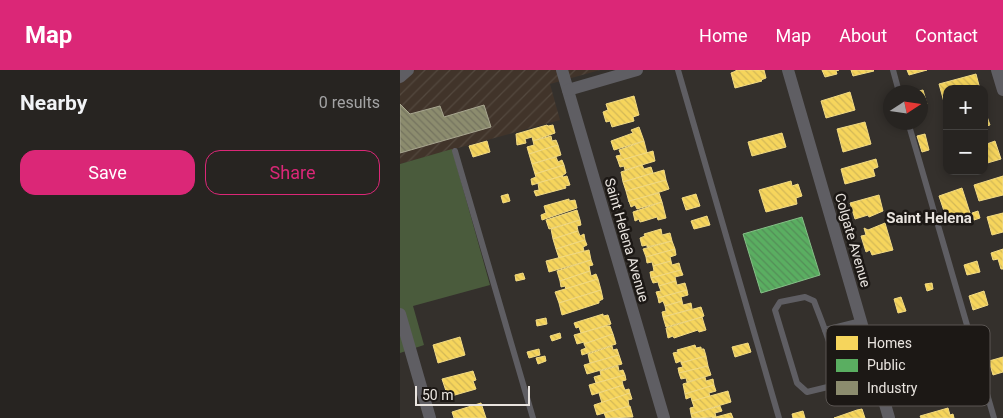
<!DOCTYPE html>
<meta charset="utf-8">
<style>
body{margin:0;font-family:Roboto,sans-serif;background:#33302e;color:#f1f3f6}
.controls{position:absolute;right:15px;top:15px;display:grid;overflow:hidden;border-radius:10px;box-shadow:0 2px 8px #0003}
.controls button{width:45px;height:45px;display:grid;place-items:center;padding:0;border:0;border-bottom:1px solid #43413f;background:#272421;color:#f1f3f6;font:25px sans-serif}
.compass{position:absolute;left:483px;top:15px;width:45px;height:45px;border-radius:50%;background:#272421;box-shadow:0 2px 8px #0003;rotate:78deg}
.scale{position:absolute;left:15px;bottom:12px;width:115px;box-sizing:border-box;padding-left:5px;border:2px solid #e9e4df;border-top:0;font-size:14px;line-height:18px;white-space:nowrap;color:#e9e4df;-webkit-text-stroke:4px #1c1815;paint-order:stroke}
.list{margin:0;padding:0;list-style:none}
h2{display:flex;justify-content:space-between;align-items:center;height:65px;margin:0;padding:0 20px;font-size:21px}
h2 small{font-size:16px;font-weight:400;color:#a4a4a5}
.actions{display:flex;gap:10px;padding:15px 20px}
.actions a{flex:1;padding:11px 0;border:1px solid #db2777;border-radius:15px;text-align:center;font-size:18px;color:#db2777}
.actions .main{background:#db2777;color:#fff}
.map{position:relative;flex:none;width:603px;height:348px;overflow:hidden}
header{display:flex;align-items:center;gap:30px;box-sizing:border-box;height:70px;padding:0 25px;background:#db2777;color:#fff}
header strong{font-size:24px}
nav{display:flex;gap:28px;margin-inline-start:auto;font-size:18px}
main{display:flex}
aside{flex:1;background:#272421}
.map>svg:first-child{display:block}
.industrial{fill:url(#industrial-furrows)}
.green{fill:#4a5b3c}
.homes{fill:url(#homes-back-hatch);stroke:#f2da83}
.public{fill:url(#public-back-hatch);stroke:#85be87}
.industry{fill:url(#industry-back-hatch);stroke:#a8a690}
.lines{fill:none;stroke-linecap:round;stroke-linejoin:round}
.lane{stroke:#5f5e63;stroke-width:6}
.street{stroke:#5f5e63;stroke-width:12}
.labels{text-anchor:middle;stroke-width:5;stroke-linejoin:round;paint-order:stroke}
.street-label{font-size:14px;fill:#e9e4df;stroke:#1c1815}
.neighbourhood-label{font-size:15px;font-weight:bold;fill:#e9e4df;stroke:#1c1815}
.key{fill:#1c1815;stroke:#5a5552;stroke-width:1}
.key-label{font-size:14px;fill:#e9e4df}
</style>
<header>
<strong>Map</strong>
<nav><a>Home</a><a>Map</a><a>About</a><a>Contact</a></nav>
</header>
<main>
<aside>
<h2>Nearby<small>0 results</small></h2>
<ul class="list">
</ul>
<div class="actions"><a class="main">Save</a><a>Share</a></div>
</aside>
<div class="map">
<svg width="603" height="348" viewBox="0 0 603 348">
<defs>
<pattern id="industrial-furrows" width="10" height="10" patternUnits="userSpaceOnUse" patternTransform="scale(1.25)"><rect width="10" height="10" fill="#41342a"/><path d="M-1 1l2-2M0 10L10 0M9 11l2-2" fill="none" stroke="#53483e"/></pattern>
<pattern id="homes-back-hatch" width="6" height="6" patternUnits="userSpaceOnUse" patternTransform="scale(1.25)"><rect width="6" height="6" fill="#f6d55c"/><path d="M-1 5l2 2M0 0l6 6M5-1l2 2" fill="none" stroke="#d3b857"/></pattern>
<pattern id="public-back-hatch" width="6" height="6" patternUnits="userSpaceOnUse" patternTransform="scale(1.25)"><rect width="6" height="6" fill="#5aae61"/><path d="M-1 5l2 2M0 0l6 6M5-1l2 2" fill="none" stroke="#548e58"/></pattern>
<pattern id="industry-back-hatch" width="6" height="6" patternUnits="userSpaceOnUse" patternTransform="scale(1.25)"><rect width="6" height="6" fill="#8c8c6e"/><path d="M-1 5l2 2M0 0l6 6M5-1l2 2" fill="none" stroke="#74735f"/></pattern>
</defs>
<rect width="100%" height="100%" fill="#34302c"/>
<polygon class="industrial" points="0,0 200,0 150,14 160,50 0,94"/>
<polygon class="green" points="52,79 90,215 13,236 24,275 0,283 0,94"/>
<g class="homes">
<polygon points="336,0 364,0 366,8 361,10 362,11 335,18 331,3 336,1"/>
<polygon points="422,0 439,0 436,1 437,4 425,7"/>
<polygon points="451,0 473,0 474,1 453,6"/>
<polygon points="507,0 527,0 509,5"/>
<polygon points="576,4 580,19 547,19 547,31 544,32 539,14"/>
<polygon points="523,20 527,34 520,36 520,22 514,22"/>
<polygon points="450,22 455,40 426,48 421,31"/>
<polygon points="234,26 239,45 233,47 234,51 212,57 210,51 206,52 203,42 208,40 206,34"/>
<polygon points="584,38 590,55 584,57"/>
<polygon points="465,52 471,74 443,82 437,59"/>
<polygon points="147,55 148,56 153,55 155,63 133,71 132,67 125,69 126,73 117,75 116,64"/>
<polygon points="239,57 244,71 214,80 211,71 233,63 231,60"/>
<polygon points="382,63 386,77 352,86 348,72"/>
<polygon points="525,64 529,80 522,82 517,66"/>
<polygon points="151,66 152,71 156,70 158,75 129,84 127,77 134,75 133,71"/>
<polygon points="87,71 90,82 73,87 69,76"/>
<polygon points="244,71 247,83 218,91 216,86 221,85 219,80"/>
<polygon points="595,71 601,89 584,94 584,75"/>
<polygon points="158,75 161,85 132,94 129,84"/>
<polygon points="253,81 255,91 225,100 224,96 220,97 218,91"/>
<polygon points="156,87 158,92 162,90 164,95 135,104 132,94"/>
<polygon points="476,89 478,97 473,99 475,106 445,114 441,99"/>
<polygon points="164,95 166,103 162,106 132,115 131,109 136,107 135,104"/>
<polygon points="242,95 244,99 251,97 253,103 223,112 221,102"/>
<polygon points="264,100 266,110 226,121 223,112"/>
<polygon points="162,106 163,107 167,106 170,115 165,116 166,118 136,126 134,121 139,120 138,113"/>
<polygon points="603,106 603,125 579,131 574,115"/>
<polygon points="266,110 269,119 229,132 226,121"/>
<polygon points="391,111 392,116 398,114 402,126 396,128 397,134 366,142 359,120"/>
<polygon points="562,118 570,143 547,150 539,126"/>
<polygon points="259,123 262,132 237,139 235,135 231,137 229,131"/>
<polygon points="108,124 110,131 103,133 101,126"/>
<polygon points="296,124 300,136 286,140 282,128"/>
<polygon points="479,125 483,141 469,147 468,145 455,149 450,133"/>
<polygon points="169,129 169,131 175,130 177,138 142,150 141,145 146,143 144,136"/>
<polygon points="262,132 266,148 258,150 257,147 244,151 240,152 239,149 235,151 233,142"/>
<polygon points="177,140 180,150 149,159 146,150"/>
<polygon points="578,141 580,148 574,150 572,143"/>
<polygon points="603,143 603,162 592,165 587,147"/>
<polygon points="307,146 310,155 294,159 291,151"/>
<polygon points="180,150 181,155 177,156 178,161 153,169 151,159"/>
<polygon points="485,153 493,180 472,185 470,180 466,182 461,166 466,165 464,158 468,160"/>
<polygon points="261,159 262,165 270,163 272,171 247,177 247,175 242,176 240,168 245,166 244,164"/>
<polygon points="178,161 180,166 184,164 185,170 156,179 153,169"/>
<polygon points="185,170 187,175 183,177 184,181 159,188 156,179"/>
<polygon points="272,171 275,179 246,187 243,179"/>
<polygon points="275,179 276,185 270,187 271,191 253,196 252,192 247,193 246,187"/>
<polygon points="603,179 603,199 601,199 598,189 593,190 591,183"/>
<polygon points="189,180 191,190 149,202 146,191"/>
<polygon points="191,190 193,195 189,196 190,201 160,211 157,201"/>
<polygon points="271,191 272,195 279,193 281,200 251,208 250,202 254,201 253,196"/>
<polygon points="577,191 580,202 567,205 564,195"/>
<polygon points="281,200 283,205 275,207 276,211 259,216 258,212 253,213 251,208"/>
<polygon points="190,201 191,206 196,204 198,209 166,219 165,216 161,217 160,211"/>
<polygon points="123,203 125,209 116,211 115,205"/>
<polygon points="198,209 201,220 159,233 155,222"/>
<polygon points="276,211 277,215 285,213 287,220 258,228 256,222 261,221 259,216"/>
<polygon points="532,213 533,219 527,221 525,214"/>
<polygon points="201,220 203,229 199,231 199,233 162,245 159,233"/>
<polygon points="287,220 288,225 281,227 282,231 265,236 263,231 259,233 258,228"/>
<polygon points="584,221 588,235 573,240 569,226"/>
<polygon points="501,227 506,241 498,243 494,229"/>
<polygon points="282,231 283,235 291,233 292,239 263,247 262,242 266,241 265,236"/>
<polygon points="301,237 304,246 302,247 266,257 263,247"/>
<polygon points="203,244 203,246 208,245 211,254 181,263 179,257 176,258 174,253"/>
<polygon points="302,247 306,260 299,262 298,260 274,268 273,266 268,268 266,258"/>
<polygon points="146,248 147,254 137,256 136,250"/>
<polygon points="206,256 210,256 213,264 184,274 184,272 177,274 174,265"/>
<polygon points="160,263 161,268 152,271 150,266"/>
<polygon points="213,264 216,274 182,285 181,280 186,278 184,274"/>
<polygon points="60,267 65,285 38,293 33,275"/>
<polygon points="348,273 351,282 335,287 332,277"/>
<polygon points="295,275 296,278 301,277 301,279 304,279 306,286 281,293 281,291 276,293 273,283 278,282 277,280"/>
<polygon points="212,276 213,280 217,279 219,285 190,293 188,284"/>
<polygon points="139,279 140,285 129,288 127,282"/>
<polygon points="219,285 222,294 187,304 184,295"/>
<polygon points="145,286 146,291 138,294 136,288"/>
<polygon points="306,286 308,296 279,303 278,298 283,297 281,293"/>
<polygon points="603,287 603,302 593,305 589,291"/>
<polygon points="218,296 219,301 223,300 225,305 196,313 194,307 201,305 200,301"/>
<polygon points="308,296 311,305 287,312 286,308 281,309 279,303"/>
<polygon points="73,301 76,310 73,311 76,319 48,327 42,309"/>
<polygon points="225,305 226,310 222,311 223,315 192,325 189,315"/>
<polygon points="305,307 306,311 313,309 314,315 285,324 283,314"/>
<polygon points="223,315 225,320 229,319 230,323 202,333 199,323"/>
<polygon points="314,315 316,321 309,323 310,327 292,331 291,327 286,329 285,324"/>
<polygon points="328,321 331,332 291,344 290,338 294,337 292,331"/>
<polygon points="230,323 232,329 228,330 229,336 197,345 194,335"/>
<polygon points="81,333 86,348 54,348 52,342"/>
<polygon points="230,336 233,347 206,348 204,343"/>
<polygon points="320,336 322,341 315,343 316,347 292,348 291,344"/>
<polygon points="548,338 550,345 553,344 554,348 521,348 520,346"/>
<polygon points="462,339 465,348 434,348 457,340"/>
<polygon points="403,341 405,348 393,348 392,344"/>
<polygon points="331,343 333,348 312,348 316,347"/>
</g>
<polygon class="public" points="402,147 420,205 361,223 343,164"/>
<polygon class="industry" points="0,34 10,44 40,36 44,47 84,35 91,57 0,83"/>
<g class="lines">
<g class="lane">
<polyline points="278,0 379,348"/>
<polyline points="493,0 499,22"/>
<polyline points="508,52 594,348"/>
<polyline points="55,81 133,348"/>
<path d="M 405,227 L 414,231 C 422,253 440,293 436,315 L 407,322 L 397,313 L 375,240 L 380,232 Z"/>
<polyline points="425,260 461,251"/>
</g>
<g class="street">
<polyline points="162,0 264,348"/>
<polyline points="388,0 489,348"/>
<polyline points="597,0 603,20"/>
<polyline points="0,7 8,0"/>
<polyline points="168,20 237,0"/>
<polyline points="0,244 30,348"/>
</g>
</g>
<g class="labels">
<g class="street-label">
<text transform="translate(227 170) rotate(74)" y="5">Saint Helena Avenue</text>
<text transform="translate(453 170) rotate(74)" y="5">Colgate Avenue</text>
</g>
<g class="neighbourhood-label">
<text x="529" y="153">Saint Helena</text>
</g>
</g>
<rect x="426" y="255" width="164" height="81" rx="8" class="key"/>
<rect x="436" y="266" width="22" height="14" fill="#f6d55c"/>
<rect x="436" y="289" width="22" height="13" fill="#5aae61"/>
<rect x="436" y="311" width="22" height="14" fill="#8c8c6e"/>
<g class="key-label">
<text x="467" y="278">Homes</text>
<text x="467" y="300">Public</text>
<text x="467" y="323">Industry</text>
</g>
</svg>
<div class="controls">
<button>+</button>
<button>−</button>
</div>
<svg class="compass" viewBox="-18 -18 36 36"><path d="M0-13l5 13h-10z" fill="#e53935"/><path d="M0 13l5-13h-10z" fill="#a4a4a5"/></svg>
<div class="scale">50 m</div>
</div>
</main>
